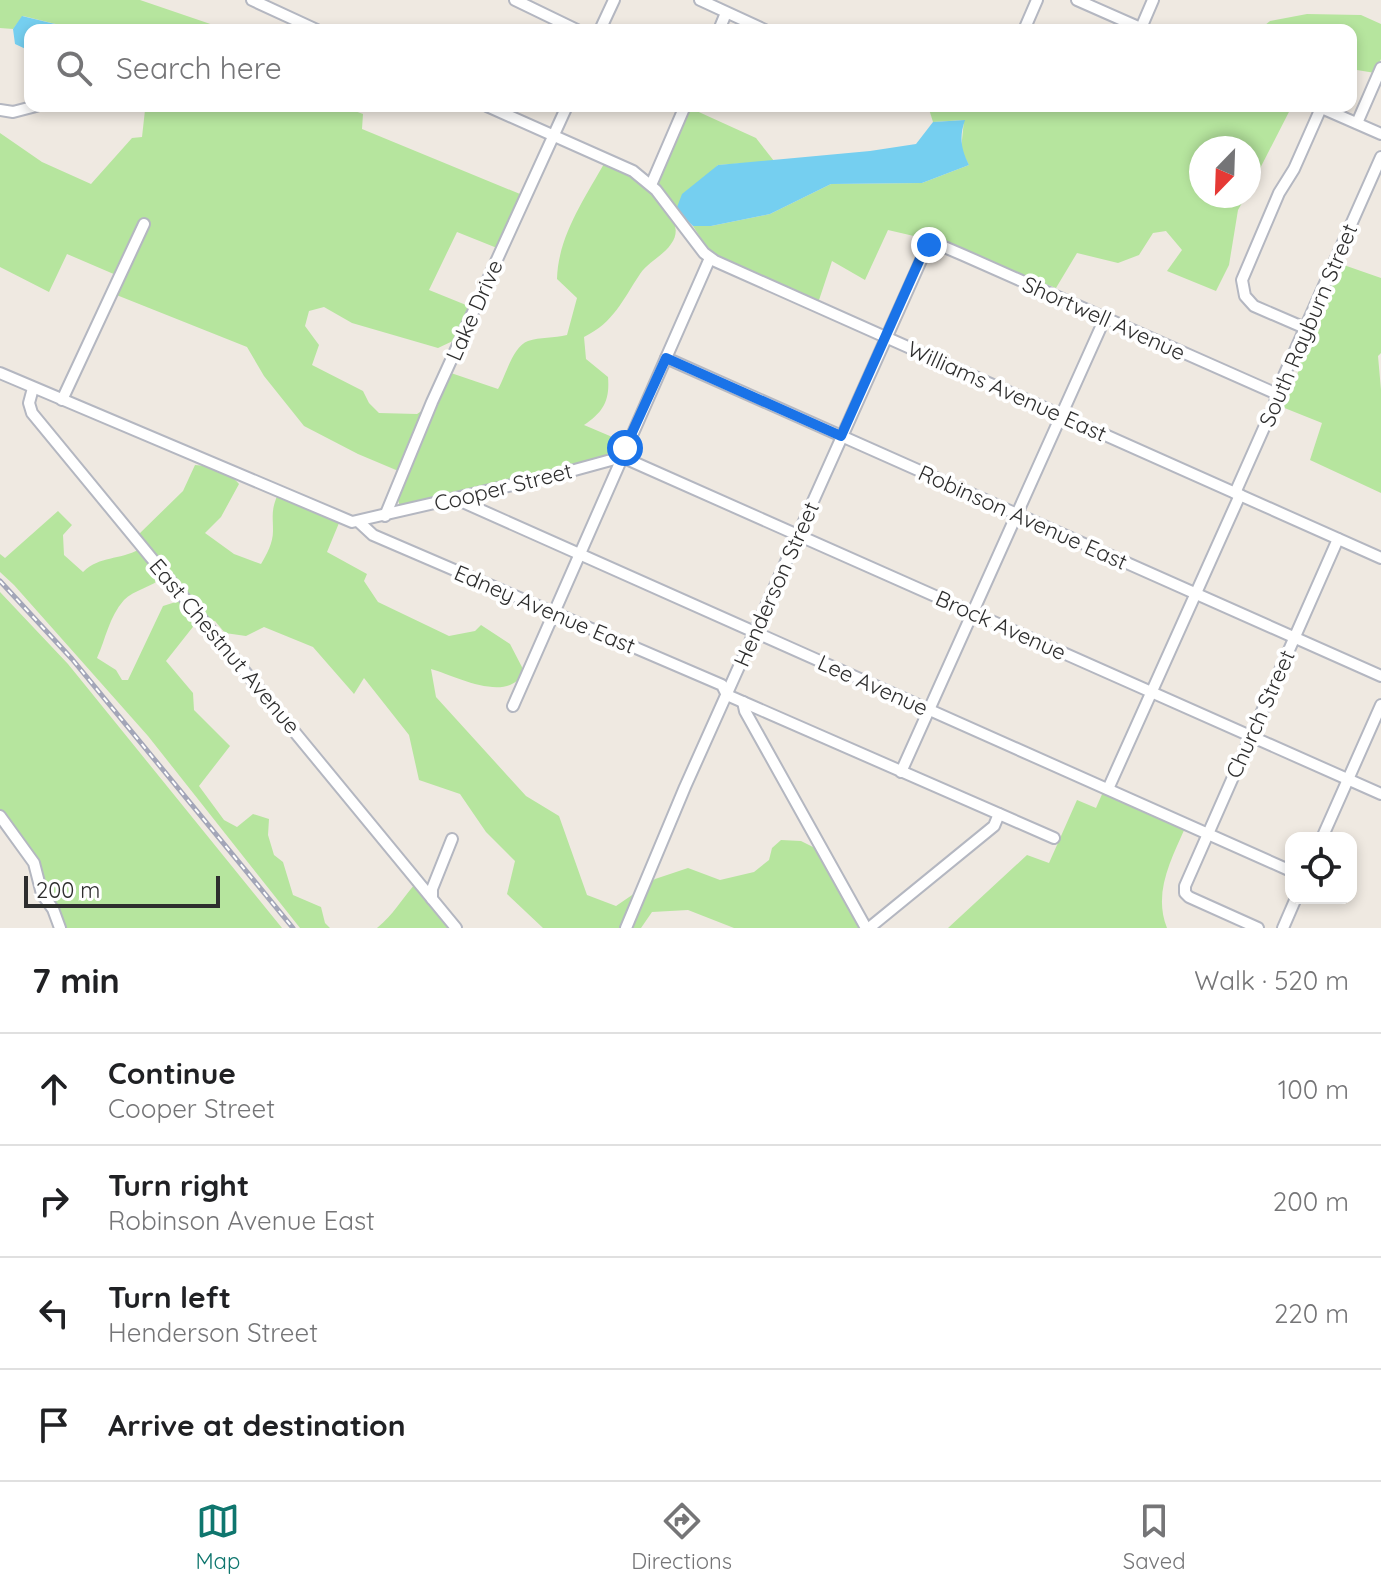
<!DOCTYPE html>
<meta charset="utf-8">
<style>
body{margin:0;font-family:Quicksand,sans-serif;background:#f2f2f2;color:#202124}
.controls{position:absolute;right:24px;bottom:24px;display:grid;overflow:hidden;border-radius:16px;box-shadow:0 4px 12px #0003}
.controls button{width:72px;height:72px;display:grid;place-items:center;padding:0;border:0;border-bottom:2px solid #e0e0e0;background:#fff;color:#202124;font:40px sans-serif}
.compass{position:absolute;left:1189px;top:136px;width:72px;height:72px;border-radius:50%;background:#fff;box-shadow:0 4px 12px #0003;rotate:203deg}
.scale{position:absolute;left:24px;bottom:20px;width:196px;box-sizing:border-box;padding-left:8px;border:4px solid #2e2e2e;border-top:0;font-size:22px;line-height:28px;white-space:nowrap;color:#2e2e2e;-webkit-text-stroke:6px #fff;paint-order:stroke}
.stop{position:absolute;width:24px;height:24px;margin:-18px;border:6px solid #1a73e8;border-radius:50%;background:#fff}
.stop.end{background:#1a73e8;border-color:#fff;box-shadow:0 2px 8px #0008}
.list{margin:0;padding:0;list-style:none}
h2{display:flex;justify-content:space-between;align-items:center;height:104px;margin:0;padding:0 32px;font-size:34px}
h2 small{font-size:26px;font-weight:400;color:#757577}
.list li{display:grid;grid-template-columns:52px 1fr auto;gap:24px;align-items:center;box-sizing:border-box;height:112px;padding:0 32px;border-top:2px solid #e0e0e0}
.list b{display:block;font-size:30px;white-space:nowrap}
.list p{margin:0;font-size:26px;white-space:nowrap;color:#757577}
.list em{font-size:26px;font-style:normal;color:#757577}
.icon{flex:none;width:44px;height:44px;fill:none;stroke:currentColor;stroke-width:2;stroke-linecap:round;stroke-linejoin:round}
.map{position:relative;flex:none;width:1381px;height:928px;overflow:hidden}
.search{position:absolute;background:#fff;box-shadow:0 4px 12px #0003;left:24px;right:24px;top:24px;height:88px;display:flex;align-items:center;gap:20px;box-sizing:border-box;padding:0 28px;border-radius:16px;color:#757577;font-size:30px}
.sheet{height:552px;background:#fff}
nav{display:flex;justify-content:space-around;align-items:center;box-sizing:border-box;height:112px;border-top:2px solid #e0e0e0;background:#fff;font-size:22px;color:#757577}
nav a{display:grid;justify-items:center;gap:4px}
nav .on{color:#0f766e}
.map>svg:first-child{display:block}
.green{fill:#b6e59e}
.water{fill:#75cff0}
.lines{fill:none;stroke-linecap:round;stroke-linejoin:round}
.minor-casing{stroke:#b4b7c1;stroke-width:14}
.minor{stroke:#fff;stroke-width:10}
.rail-casing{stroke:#a3a6b8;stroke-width:5}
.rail{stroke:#fff;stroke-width:2;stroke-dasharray:6;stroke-linecap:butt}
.route{stroke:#1a73e8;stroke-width:10}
.labels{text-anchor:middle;stroke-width:8;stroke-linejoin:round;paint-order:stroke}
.street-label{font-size:22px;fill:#2e2e2e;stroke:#fff}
</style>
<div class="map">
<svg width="1381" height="928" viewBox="0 0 1381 928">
<rect width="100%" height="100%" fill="#efe9e1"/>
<g class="green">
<polygon points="0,0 140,0 228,30 80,30 23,16 13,29 0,28"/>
<polygon points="1307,14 1361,15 1381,24 1381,59 1375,73 1351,69 1351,30 1259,30 1270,21"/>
<polygon points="143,106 341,106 363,114 362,129 520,194 497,248 457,232 429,290 471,307 457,339 438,348 352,323 324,307 309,311 305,326 319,345 312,365 363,391 369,403 379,413 417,414 426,408 402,468 396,470 358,454 304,426 264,376 247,347 114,294 149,222 144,219 116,275 67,254 49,292 0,267 0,133 42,162 91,184 132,138 142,137 145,110"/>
<polygon points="928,106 1150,106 1152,108 1162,106 1292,106 1249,190 1249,148 1201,148 1201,196 1246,196 1238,210 1229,265 1216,291 1167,271 1182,250 1166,231 1153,233 1139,255 1118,263 1077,253 1056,288 931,240 888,230 865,280 832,261 818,303 711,254 693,226 711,226 770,214 831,184 922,183 969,165 961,150 964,120 933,122"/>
<polygon points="690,108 756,138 774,161 718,165 677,210 655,184"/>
<path d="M 605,162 C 627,172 694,214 671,244 C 663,256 649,261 640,274 C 622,301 614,322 584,337 L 586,359 L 608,377 C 610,401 603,412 584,425 L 617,439 L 622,448 L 619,453 L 559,471 L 400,507 L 397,496 L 435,403 L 451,373 L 498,389 C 506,375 513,346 528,341 C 540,337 554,338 567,335 L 577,298 L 557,279 C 558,236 585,198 605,162 Z"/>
<polygon points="1338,263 1381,278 1381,353 1378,356 1381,390 1381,493 1310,460 1322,423 1282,407 1297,376 1306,338"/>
<path d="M 195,465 C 209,466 230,472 239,484 L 221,517 L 205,533 L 234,554 L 261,564 C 267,554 273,543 273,531 C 273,515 271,512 277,496 L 339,523 L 327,552 L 367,574 L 364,581 L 378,602 L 449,636 L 475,631 L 481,625 L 510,644 L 524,671 C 509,705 456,676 431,669 L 436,697 L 526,796 L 559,816 L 587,895 L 616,906 L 638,891 L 623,928 L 543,928 L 507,894 L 515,861 L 486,832 L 460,794 L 419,780 L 409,735 L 364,678 L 354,694 L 313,647 L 264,627 L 246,636 L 225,633 L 215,621 L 210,622 L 138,535 L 183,491 Z"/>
<path d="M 58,511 L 72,525 L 63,535 L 64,555 L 83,572 C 101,555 118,561 140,549 L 163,577 C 152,587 134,590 124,600 C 109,617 106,638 97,658 L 116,670 L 122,680 L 128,680 L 163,606 L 182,600 L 201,622 L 196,623 L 166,661 L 193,693 L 194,710 L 230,746 L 199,786 L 224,820 L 237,827 L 253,814 L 269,819 L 268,835 L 274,855 L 283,862 L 293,895 L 321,907 L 325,923 L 330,928 L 300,928 L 148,736 L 14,585 L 0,572 L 0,554 L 5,558 Z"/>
<polygon points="0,592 68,664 282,928 64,928 42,876 0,809"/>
<path d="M 1103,792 L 1185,828 C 1171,860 1153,893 1167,928 L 948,928 L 1027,855 L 1049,863 L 1077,800 L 1096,808 Z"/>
<polygon points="781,840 801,841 819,850 862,928 734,928 688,910 652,912 641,928 630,928 648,884 655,879 688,868 720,880 754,872 769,860 772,848"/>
<path d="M 415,884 L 451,928 L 377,928 C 394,914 401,900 415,884 Z"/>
</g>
<g class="water">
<polygon points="22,16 80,30 30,30 30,51 15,44 13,29"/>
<path d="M 965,120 C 959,137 961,149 969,165 L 922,183 L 831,184 L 770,214 L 711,226 L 693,226 L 676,210 L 682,194 L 718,165 L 870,151 L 916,144 L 933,122 Z"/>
</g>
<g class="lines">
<defs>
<g id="minor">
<polyline points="252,0 317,30"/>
<polyline points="515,0 577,30"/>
<polyline points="700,0 765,30"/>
<polyline points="1077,0 1145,30"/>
<polyline points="1141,28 1153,0"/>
<polyline points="600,30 614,0"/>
<polyline points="719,30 726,13"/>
<polyline points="1024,30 1037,0"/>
<polyline points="487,106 633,171 656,190 704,253 715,261 1381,558"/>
<polyline points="1317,106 1381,134"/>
<polyline points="0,110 13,112 36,106"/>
<polyline points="1357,123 1381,68"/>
<polyline points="651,185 685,106"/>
<polyline points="1305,328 1254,306 1245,296 1242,280 1279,193 1294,169 1321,108"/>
<polyline points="666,358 1381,676"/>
<polyline points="0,373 352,522 560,474 622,457"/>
<polyline points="33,388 29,403 32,413 456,928"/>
<polyline points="62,400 144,224"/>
<polyline points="622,457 1381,794"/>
<polyline points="1235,493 1275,403 1278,389 1381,157"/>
<polyline points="456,499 1291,871"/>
<polyline points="385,516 432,402 567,106"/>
<polyline points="359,522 373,535 722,685 727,695 1054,838"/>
<polyline points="743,702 745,711 866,928"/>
<polyline points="513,706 710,258"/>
<polyline points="901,772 1105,318"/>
<polyline points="1108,789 1240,495"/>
<polyline points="0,816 34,863 42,894 53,909 60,928"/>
<polyline points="1322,838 1381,705"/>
<polyline points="432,899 432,889 452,839"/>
<polyline points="626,928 685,787 927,247 935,243 963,255 1277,394"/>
<polyline points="869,928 994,826 999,814"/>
<polyline points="1258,928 1189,897 1185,893 1185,886 1338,539"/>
<polyline points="1283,928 1296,898"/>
</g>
</defs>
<use href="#minor" class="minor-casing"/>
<use href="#minor" class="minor"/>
<defs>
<polyline id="rail" points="0,581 72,659 293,928"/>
</defs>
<use href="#rail" class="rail-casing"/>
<use href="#rail" class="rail"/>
</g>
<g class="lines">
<polyline class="route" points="625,448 666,358 841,436 924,250 929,245"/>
</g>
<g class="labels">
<g class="street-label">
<text transform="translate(474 310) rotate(-66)" y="8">Lake Drive</text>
<text transform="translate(1104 318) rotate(24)" y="8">Shortwell Avenue</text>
<text transform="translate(1308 325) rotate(-67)" y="8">South Rayburn Street</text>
<text transform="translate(1007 391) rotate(24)" y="8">Williams Avenue East</text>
<text transform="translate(503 487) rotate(-14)" y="8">Cooper Street</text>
<text transform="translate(1023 517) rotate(24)" y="8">Robinson Avenue East</text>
<text transform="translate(776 584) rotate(-66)" y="8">Henderson Street</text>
<text transform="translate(545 609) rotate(23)" y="8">Edney Avenue East</text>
<text transform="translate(1001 625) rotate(24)" y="8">Brock Avenue</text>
<text transform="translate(225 646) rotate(50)" y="8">East Chestnut Avenue</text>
<text transform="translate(873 685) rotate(24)" y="8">Lee Avenue</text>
<text transform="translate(1260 714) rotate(-66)" y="8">Church Street</text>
</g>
</g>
</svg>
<div class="controls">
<button><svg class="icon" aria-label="locate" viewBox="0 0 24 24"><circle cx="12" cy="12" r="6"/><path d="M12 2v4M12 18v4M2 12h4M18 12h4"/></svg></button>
</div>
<svg class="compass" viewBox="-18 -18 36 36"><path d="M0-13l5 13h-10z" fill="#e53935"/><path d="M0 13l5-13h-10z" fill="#757577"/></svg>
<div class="scale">200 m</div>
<div class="stop" style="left:625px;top:448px"></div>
<div class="stop end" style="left:929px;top:245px"></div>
<div class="search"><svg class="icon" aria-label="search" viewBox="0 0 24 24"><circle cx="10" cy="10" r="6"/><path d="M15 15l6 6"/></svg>Search here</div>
</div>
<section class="sheet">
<h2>7 min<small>Walk · 520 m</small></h2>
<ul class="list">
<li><svg class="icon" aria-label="ahead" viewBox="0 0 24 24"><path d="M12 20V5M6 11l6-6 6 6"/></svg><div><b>Continue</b><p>Cooper Street</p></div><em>100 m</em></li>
<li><svg class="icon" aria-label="right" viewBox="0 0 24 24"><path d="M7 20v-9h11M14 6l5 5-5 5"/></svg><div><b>Turn right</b><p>Robinson Avenue East</p></div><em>200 m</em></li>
<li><svg class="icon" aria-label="left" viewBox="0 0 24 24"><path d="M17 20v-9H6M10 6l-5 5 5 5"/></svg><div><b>Turn left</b><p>Henderson Street</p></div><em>220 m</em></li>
<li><svg class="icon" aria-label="arrive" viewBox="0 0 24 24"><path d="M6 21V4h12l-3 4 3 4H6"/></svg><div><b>Arrive at destination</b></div></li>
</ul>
</section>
<nav>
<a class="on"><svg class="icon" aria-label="map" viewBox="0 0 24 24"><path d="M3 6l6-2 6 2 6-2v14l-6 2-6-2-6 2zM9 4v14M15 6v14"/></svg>Map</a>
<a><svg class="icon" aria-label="directions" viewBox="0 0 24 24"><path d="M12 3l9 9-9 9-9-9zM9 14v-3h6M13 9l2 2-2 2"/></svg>Directions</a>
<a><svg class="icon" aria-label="saved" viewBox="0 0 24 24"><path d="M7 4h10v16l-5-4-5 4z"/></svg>Saved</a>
</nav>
